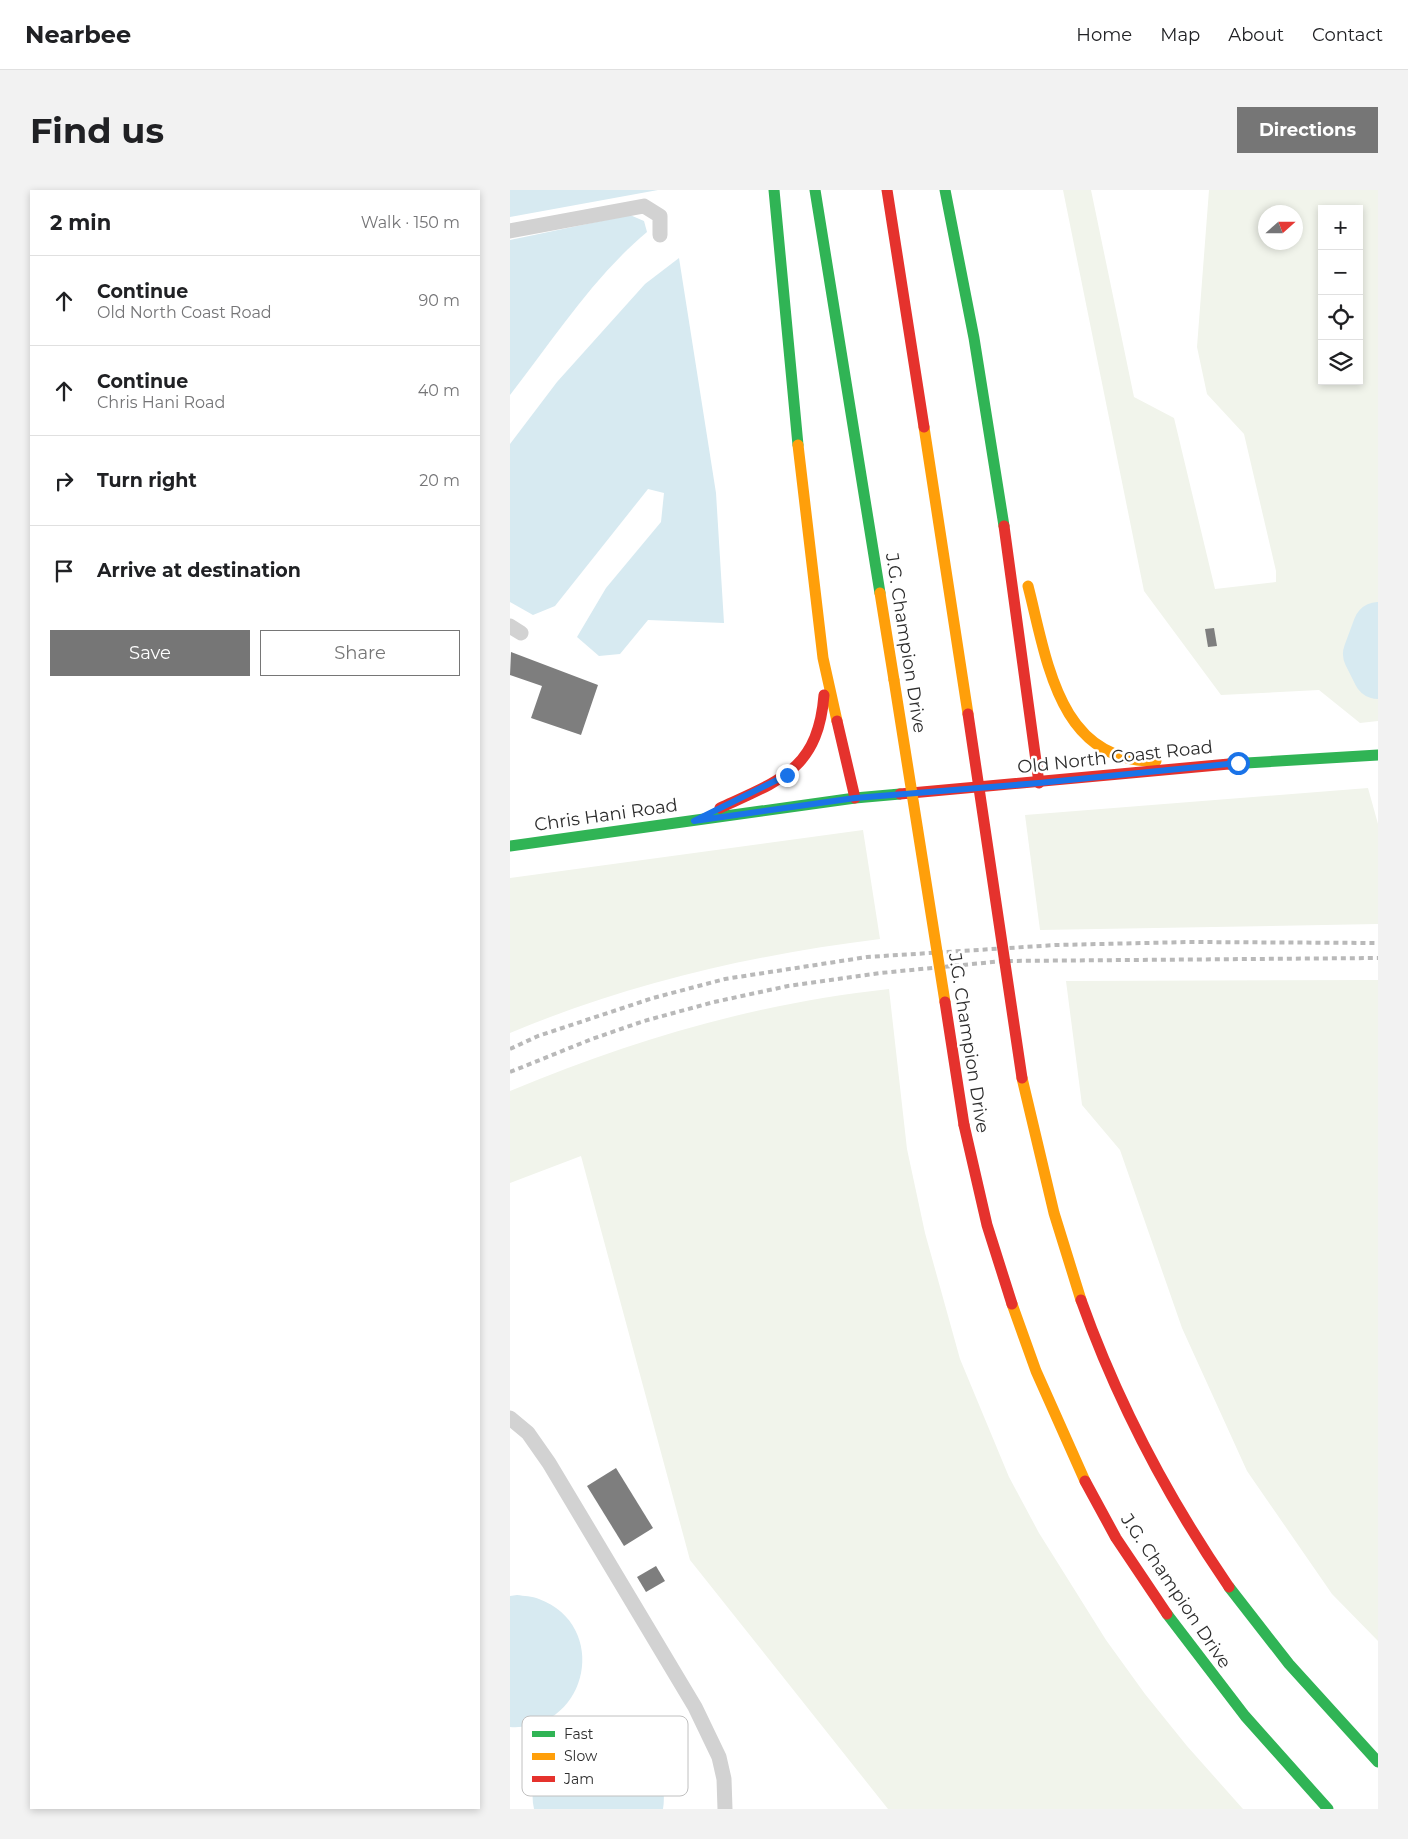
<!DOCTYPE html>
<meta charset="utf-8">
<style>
body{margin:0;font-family:Montserrat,sans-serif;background:#f2f2f2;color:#202124}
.controls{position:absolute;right:15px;top:15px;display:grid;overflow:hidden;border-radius:0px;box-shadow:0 2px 8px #0003}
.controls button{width:45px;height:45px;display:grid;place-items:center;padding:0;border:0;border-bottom:1px solid #e0e0e0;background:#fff;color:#202124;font:25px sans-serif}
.compass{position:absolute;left:748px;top:15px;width:45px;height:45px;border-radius:50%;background:#fff;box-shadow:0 2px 8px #0003;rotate:69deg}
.stop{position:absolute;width:15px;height:15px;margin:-11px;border:4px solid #1a73e8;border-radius:50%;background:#fff}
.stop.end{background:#1a73e8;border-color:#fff;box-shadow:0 1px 5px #0008}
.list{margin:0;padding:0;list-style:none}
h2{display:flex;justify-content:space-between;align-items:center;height:65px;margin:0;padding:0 20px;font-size:21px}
h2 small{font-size:16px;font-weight:400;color:#757577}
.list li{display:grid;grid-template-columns:32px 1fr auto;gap:15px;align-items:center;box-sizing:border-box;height:90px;padding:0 20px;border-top:1px solid #e0e0e0}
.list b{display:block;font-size:19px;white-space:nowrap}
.list p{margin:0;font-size:16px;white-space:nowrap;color:#757577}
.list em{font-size:16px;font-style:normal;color:#757577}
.actions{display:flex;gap:10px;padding:15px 20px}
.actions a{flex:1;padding:11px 0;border:1px solid #767676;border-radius:0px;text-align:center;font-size:18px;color:#767676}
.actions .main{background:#767676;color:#fff}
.icon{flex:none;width:28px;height:28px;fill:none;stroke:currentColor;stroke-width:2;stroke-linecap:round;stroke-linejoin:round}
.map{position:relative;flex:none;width:868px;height:1619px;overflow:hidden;border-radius:0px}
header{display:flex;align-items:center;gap:30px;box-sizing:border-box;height:70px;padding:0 25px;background:#fff;border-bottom:1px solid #e0e0e0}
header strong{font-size:24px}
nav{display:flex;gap:28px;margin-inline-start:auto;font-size:18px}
.intro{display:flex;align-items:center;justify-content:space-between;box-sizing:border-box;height:120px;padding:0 30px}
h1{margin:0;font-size:35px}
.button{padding:12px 22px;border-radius:0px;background:#767676;color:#fff;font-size:18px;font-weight:700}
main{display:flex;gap:30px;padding:0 30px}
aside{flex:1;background:#fff;border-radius:0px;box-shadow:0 2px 8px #0003}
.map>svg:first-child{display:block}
.green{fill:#f1f4eb;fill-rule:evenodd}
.water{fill:#d7eaf1}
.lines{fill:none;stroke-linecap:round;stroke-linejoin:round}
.river{stroke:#d7eaf1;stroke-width:50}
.building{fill:#7e7e7e}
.lane{stroke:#d2d2d2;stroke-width:15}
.fast{stroke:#30b455;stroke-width:11}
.slow{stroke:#ff9f0a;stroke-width:11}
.jam{stroke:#e5322d;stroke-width:11}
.rail{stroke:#b9b9b9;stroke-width:4;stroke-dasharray:5 4;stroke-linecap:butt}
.slow-bridge{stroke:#ff9f0a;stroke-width:11}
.jam-bridge{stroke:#e5322d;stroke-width:11}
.route{stroke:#1a73e8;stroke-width:6}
.labels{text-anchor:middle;stroke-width:5;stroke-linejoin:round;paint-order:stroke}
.street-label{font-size:18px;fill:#2d2d2d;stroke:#fff}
.key{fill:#fff;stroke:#c0c0c0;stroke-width:1}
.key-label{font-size:14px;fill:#2d2d2d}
</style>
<header>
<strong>Nearbee</strong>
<nav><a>Home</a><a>Map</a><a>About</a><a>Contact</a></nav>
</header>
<div class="intro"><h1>Find us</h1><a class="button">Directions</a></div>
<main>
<aside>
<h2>2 min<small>Walk · 150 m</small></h2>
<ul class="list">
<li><svg class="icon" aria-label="ahead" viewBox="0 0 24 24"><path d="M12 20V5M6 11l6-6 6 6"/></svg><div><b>Continue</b><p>Old North Coast Road</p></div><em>90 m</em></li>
<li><svg class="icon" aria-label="ahead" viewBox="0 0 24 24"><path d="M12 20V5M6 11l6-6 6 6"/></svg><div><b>Continue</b><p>Chris Hani Road</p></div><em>40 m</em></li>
<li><svg class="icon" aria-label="right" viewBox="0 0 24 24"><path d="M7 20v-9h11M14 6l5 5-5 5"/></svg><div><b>Turn right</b></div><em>20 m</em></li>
<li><svg class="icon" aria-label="arrive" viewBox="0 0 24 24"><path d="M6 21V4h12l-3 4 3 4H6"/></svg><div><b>Arrive at destination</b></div></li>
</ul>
<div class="actions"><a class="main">Save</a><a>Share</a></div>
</aside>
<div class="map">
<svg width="868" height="1619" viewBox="0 0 868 1619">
<rect width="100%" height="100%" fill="#fff"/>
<g class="green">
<path d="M 553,0 L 581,0 L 624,207 L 664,228 L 705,399 L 766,392 L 766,381 L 734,244 L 697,204 L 687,157 L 699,0 L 868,0 L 868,531 L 850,533 L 809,500 L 711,505 L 634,401 ZM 812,19 L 849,19 L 849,191 L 812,191 ZM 756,22 L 786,22 L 786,52 L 756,52 Z"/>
<polygon points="858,598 868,634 868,734 530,740 515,625"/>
<path d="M 353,640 L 370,749 C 242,765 119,793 0,843 L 0,688 Z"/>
<polygon points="868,790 868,1451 822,1404 737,1281 672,1138 610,960 572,915 556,791"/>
<path d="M 379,799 L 397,959 L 415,1043 L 450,1169 L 499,1287 L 529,1343 L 596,1450 L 635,1504 L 677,1556 L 733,1619 L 378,1619 L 180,1370 L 71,966 L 0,993 L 0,901 C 126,849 243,814 379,799 Z"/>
</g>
<g class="water">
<polygon points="0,0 148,0 0,27"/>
<path d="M 120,25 L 134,31 L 137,42 C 83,87 43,150 0,205 L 0,50 Z"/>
<polygon points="169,68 206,303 214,433 138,430 110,464 89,466 67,447 96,398 151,332 154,303 138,299 45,416 23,425 0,412 0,254 47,192 135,94"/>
<path d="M 7,1405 C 14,1406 22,1406 29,1409 C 101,1436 78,1542 0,1537 L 0,1406 Z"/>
<path d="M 88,1540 C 95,1541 104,1541 111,1544 C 141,1556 158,1588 153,1619 L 24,1619 C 17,1587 36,1557 65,1544 C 72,1541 81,1541 88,1540 Z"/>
</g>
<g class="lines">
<polyline class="river" points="868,437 858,464 868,484"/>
</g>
<g class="building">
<polygon points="704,438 707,456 698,457 695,439"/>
<polygon points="1,462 88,495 71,545 21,528 32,496 0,485"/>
<polygon points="106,1278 143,1338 114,1356 77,1296"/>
<polygon points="146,1376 155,1391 136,1402 127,1387"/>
</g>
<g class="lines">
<g class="lane">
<polyline points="0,41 134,16 150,26 150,45"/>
<polyline points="0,436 11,443"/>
<polyline points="0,1228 18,1243 39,1273 185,1517 209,1567 214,1589 215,1619"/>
</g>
<g class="fast">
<polyline points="264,0 288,255"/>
<polyline points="305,0 370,403"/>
<polyline points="435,0 464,148 494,336"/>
<polyline points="719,574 868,565"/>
<polyline points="0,656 345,608 390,604"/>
<polyline points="719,1397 779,1474 868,1572"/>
<polyline points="657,1424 735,1526 818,1619"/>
</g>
<g class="slow">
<polyline points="414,237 458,524"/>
<polyline points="288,255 313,468 327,531"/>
<path d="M 518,396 C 537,469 548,573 646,571"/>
<polyline points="370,403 384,490"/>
<polyline points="512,888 544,1023 571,1110"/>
<polyline points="502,1114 526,1181 575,1291"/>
</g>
<g class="jam">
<polyline points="377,0 414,237"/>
<polyline points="494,336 529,593"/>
<polyline points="327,531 345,608"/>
<polyline points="390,604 719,574"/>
<path d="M 210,618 C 271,590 308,579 314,505"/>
<polyline points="454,935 477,1035 502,1114"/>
<path d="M 571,1110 C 607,1211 658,1308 719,1397"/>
<polyline points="575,1291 606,1348 657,1424"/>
</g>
<g class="rail">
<polyline points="0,859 28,846 143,808 215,789 357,767 546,755 679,752 868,753"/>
<polyline points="0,882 82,849 134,831 204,812 278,796 371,783 493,771 868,768"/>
</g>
<polyline class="slow-bridge" points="384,490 435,812"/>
<g class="jam-bridge">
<polyline points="458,524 512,888"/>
<polyline points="435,812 454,935"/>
</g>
</g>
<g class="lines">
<polyline class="route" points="277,585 184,631 345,608 529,593 728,573"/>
</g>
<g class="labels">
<g class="street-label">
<text transform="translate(396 453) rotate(81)" y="6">J.G. Champion Drive</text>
<text transform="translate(605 567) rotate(-6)" y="6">Old North Coast Road</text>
<text transform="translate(96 625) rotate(-8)" y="6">Chris Hani Road</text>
<text transform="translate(459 853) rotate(81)" y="6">J.G. Champion Drive</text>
<text transform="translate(666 1401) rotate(56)" y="6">J.G. Champion Drive</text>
</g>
</g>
<rect x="12" y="1526" width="166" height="80" rx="8" class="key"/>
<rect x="22" y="1541" width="23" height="6" fill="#30b455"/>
<rect x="22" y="1563" width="23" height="7" fill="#ff9f0a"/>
<rect x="22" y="1586" width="23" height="6" fill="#e5322d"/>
<g class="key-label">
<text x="54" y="1549">Fast</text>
<text x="54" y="1571">Slow</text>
<text x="54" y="1594">Jam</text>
</g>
</svg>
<div class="controls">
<button>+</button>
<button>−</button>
<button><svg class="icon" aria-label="locate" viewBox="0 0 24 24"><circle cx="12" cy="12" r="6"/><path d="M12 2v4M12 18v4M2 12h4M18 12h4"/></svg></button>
<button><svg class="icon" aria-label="layers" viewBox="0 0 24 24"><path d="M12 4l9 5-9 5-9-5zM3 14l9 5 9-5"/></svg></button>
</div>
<svg class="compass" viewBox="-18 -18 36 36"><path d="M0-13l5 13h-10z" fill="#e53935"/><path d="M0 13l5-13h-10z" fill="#757577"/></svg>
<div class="stop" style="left:728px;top:573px"></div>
<div class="stop end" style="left:277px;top:585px"></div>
</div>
</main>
